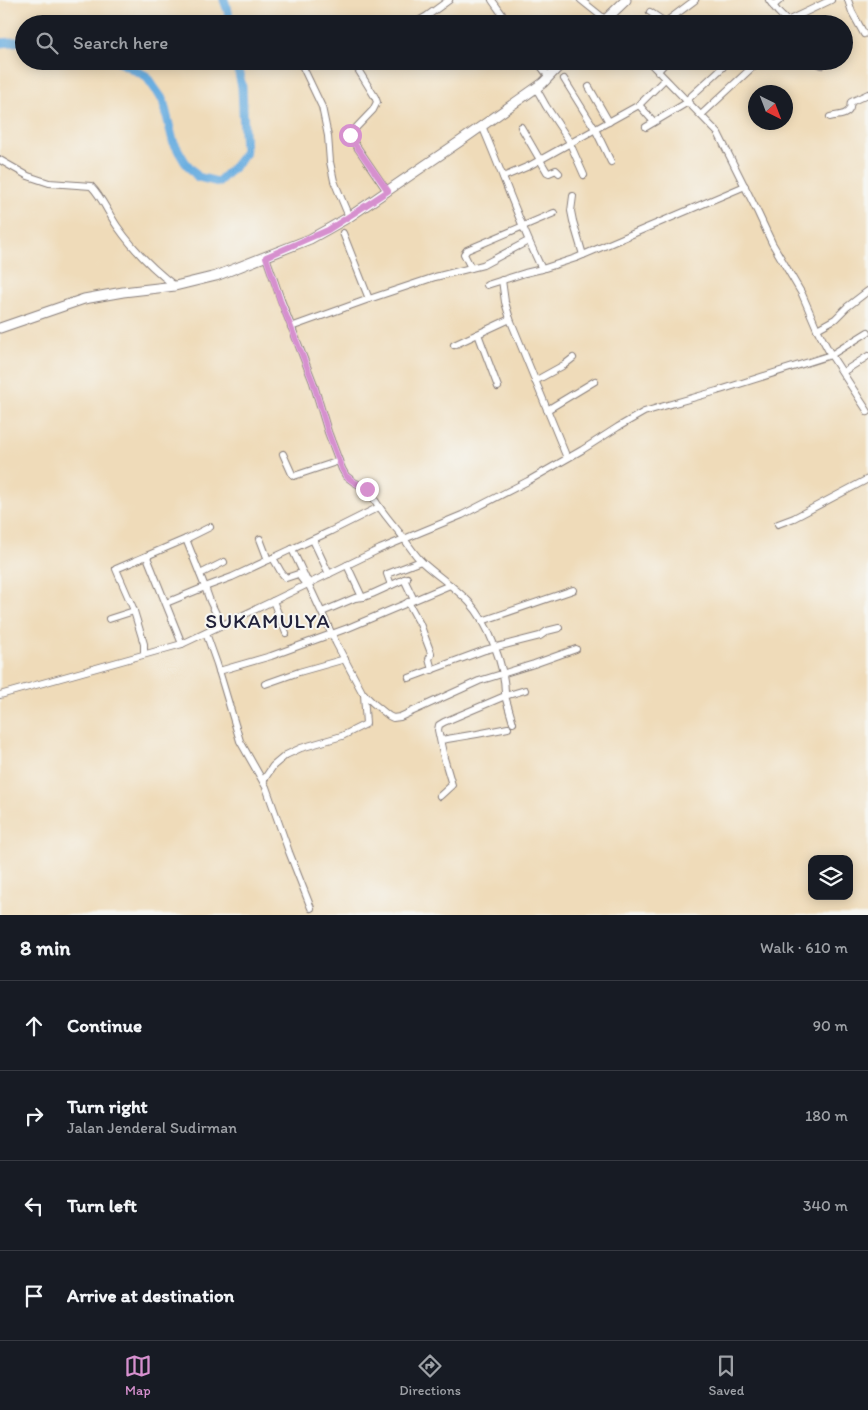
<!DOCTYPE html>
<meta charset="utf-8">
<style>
body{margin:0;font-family:Itim,sans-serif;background:#242831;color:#f1f3f6}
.controls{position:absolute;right:15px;bottom:15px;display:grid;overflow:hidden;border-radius:10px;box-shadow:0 2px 12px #0003}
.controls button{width:45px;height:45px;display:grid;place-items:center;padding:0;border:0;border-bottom:1px solid #363941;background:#171b24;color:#f1f3f6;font:25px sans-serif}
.compass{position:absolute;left:748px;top:85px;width:45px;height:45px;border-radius:50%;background:#171b24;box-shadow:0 2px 12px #0003;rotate:138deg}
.stop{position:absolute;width:15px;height:15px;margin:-11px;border:4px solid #d690ce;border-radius:50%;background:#fff}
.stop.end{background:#d690ce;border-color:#fff;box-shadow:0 1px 5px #0008}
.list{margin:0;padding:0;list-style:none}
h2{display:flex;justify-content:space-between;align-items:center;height:65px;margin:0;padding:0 20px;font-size:21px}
h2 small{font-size:16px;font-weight:400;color:#9ea1a6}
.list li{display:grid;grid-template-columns:32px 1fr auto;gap:15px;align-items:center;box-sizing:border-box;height:90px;padding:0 20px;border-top:1px solid #363941}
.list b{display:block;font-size:19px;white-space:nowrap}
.list p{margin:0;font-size:16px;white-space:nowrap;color:#9ea1a6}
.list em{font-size:16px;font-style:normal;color:#9ea1a6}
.icon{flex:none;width:28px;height:28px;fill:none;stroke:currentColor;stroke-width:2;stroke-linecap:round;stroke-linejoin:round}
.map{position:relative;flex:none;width:868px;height:915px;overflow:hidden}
.search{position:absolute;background:#171b24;box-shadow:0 2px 12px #0003;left:15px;right:15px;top:15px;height:55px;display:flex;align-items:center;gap:12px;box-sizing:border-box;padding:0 18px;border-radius:28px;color:#9ea1a6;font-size:19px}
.sheet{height:425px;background:#171b24}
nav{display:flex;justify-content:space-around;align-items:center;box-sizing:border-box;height:70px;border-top:1px solid #363941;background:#171b24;font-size:14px;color:#9ea1a6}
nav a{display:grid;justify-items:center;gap:2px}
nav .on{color:#d690ce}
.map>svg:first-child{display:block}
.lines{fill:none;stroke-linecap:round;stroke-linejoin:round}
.river{stroke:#6baee0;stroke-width:9}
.street-casing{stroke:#887e7a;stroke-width:8}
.secondary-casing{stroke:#887e7a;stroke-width:11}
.street{stroke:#fff;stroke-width:6}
.secondary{stroke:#fff;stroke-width:9}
.route{stroke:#d690ce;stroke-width:6}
.labels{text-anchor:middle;stroke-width:4;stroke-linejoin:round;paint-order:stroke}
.quarter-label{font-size:21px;letter-spacing:1px;fill:#22223b;stroke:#f6f6f2}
</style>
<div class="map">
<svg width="868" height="915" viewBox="0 0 868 915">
<rect width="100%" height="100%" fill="#f6f6f2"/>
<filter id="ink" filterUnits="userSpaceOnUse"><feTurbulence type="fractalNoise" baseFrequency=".02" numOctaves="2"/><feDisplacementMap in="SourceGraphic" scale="10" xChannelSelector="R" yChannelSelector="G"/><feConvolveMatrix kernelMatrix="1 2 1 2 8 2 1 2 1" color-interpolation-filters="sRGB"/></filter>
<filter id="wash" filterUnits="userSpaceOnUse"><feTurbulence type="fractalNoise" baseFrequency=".0096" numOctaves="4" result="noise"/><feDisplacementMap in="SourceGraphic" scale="20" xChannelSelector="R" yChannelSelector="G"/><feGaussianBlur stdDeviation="1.12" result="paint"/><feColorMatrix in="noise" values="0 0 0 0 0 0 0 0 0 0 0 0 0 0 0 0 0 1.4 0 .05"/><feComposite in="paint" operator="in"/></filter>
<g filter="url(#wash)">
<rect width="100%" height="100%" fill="#efdbb9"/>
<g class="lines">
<g class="river">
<polyline points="224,0 228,11 230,24"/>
<polyline points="0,43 24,41"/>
<polyline points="118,61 146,76 163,100 173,141 185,162 198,177 218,182 235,166 245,153 242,87 236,61"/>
</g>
</g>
</g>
<g filter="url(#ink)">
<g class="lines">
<defs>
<g id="street">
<polyline points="492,0 509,24"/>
<polyline points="581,0 601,16 609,24"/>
<polyline points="769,0 778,12 787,21"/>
<polyline points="848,0 852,12 864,34"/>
<polyline points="773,6 780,0"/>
<polyline points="650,12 665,22"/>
<polyline points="413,24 427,16 449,0"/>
<polyline points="663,24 695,0"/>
<polyline points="786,24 787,21 831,0"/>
<polyline points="300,61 322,107 328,136 330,162 334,181 349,217"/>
<polyline points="363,61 357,68 375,97 377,102 373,110 351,133 351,138 387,191"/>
<polyline points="537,61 549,77"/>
<polyline points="648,61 718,133 758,213 772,243 802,294 817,329 831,355 868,412"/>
<polyline points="812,61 822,65"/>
<polyline points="658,71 667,61"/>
<polyline points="564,79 595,129 611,162"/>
<polyline points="589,87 609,122"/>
<polyline points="536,88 546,106 568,139 584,175"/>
<polyline points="687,100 723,67"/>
<polyline points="639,105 654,122"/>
<polyline points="701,115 759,61"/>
<path d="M 830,117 C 836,115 846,116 849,110 C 851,108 850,105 851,102 L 868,94"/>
<path d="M 482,126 C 503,174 519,223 542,269"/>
<polyline points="521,127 547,172 549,173 556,170 559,173"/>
<polyline points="646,127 688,102"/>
<path d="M 0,160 L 28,176 L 49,183 L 91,186 C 102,197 108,213 117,226 C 133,249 153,269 175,286"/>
<polyline points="503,177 529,166 639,105 665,79"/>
<polyline points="573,196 571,211 573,221 583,255"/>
<path d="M 266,257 L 281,300 L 313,382 L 328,432 L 342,469 L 346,476 L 354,482 L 367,489 L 370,492 C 378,507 388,519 399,532 C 407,542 413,553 422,562 C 437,576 455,587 469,602 C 488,622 506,668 505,696 L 444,722 L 439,725 L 438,730 L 444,758 L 452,785 L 440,796"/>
<polyline points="471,268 464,254 467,250 554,213"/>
<polyline points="502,280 505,302 510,319 567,458"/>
<polyline points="487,285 525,273 542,269 576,258 745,186"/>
<polyline points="369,299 435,277 483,265 528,241"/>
<polyline points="291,327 369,299 343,233"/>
<polyline points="817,329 835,319 847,307 868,291"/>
<polyline points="478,334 498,387"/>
<polyline points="454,345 510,319"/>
<polyline points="843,372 868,356"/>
<polyline points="535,381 564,365 573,358"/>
<polyline points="547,410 595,381"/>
<polyline points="283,454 292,474 294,476 339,461"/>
<polyline points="379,507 331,531 292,549 336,643 362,692 373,703 389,716 393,718 400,717 479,681 534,664 576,649"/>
<polyline points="778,524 794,518 868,479"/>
<polyline points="186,539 210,527"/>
<polyline points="260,539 268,560"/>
<polyline points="313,540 329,574"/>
<polyline points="147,557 182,644"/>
<polyline points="273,558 281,572 286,578 298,574 304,582 308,581"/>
<polyline points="347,565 362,597"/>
<polyline points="200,574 224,562"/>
<polyline points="404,579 414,600"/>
<polyline points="391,585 387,574 421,561"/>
<polyline points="273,601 286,633"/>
<polyline points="408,602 420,624 431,653 431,655 429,659 432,670"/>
<polyline points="322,612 355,598 364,597 372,594 407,578"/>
<polyline points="109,619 134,611"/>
<polyline points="482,621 573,590"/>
<polyline points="222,626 210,601 205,587 232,577 292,549"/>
<polyline points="206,633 217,664 240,741 266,787 289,852 311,908"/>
<polyline points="144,654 144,644 133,608 116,569 186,539 205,587 166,603"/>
<polyline points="219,671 271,656 348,628 450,585"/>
<polyline points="409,678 485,650 540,636 547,631 559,628"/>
<polyline points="265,684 299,672 345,659"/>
<polyline points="0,695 182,644 273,601 380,549 462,515 528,481 582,450 618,427 644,412 664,406 717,391 831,355 868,332"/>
<polyline points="513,723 505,696 525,690"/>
<polyline points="441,740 477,734 508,728"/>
<polyline points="263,781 273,766 286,755 301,748 342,736 366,724 364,694"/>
</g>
<g id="secondary">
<polyline points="601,24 626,0"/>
<polyline points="0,328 84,299 123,292 175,286 216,276 310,239 328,229 349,217 462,140 543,83 564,61"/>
</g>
</defs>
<use href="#street" class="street-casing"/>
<use href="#secondary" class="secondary-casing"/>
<use href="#street" class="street"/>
<use href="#secondary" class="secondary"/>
</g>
</g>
<g class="lines" filter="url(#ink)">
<polyline class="route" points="350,135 351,139 388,191 328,230 266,257 280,300 313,382 328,432 342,469 346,476 354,482 367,489"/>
</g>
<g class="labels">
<g class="quarter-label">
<text x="268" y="628">SUKAMULYA</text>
</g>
</g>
</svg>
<div class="controls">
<button><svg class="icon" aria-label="layers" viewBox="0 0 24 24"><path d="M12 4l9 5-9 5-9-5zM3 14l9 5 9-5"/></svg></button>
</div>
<svg class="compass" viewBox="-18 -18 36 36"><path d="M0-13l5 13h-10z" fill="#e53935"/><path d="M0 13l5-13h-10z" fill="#9ea1a6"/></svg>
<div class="stop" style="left:350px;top:135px"></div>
<div class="stop end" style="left:367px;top:489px"></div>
<div class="search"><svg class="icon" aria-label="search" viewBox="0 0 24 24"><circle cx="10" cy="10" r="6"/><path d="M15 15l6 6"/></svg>Search here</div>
</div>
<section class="sheet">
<h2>8 min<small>Walk · 610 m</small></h2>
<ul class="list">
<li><svg class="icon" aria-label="ahead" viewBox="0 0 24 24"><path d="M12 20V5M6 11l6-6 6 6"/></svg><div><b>Continue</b></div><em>90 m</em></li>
<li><svg class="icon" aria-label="right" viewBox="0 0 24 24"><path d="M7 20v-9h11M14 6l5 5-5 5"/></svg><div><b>Turn right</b><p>Jalan Jenderal Sudirman</p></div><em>180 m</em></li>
<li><svg class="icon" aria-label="left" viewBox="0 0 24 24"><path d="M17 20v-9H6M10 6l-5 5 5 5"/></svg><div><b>Turn left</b></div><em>340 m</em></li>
<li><svg class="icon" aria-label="arrive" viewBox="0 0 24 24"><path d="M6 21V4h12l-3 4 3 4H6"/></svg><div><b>Arrive at destination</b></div></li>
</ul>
</section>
<nav>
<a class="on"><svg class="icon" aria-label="map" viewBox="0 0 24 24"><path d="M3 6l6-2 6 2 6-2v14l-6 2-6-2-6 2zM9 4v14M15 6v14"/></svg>Map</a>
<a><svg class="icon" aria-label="directions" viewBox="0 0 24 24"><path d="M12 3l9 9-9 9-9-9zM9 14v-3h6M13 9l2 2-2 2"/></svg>Directions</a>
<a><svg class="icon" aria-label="saved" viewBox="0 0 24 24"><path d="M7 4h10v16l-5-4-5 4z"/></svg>Saved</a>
</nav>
